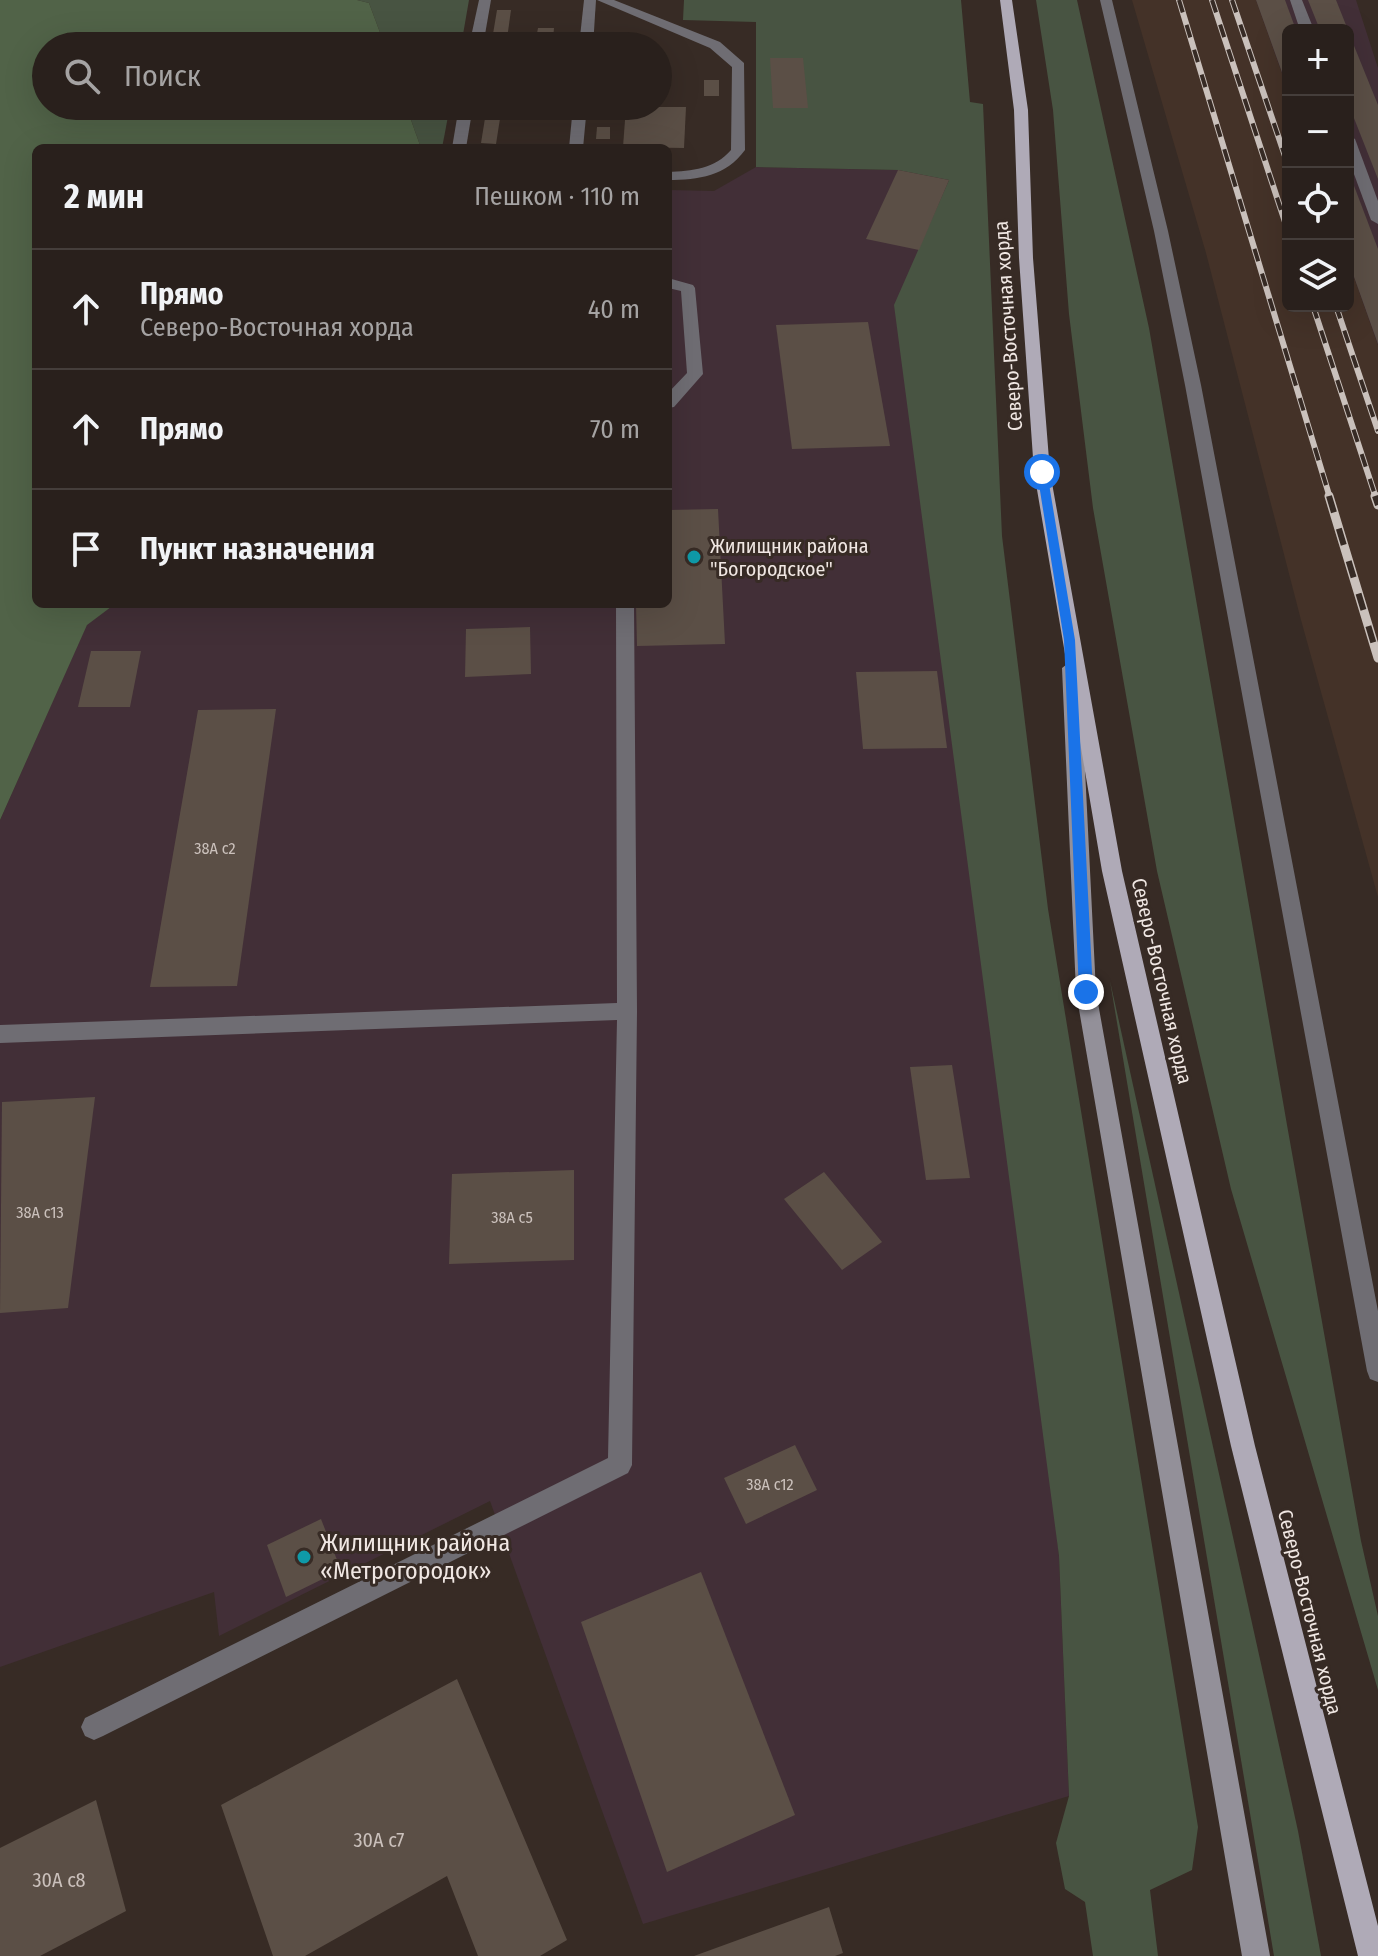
<!DOCTYPE html>
<html lang="ru">
<meta charset="utf-8">
<style>
body{margin:0;font-family:"Fira Sans Condensed",sans-serif;background:#312825;color:#f1f3f6}
.controls{position:absolute;right:24px;top:24px;display:grid;overflow:hidden;border-radius:12px;box-shadow:0 8px 32px #0002}
.controls button{width:72px;height:72px;display:grid;place-items:center;padding:0;border:0;border-bottom:2px solid #453e3b;background:#29201c;color:#f1f3f6;font:40px sans-serif}
.stop{position:absolute;width:24px;height:24px;margin:-18px;border:6px solid #1a73e8;border-radius:50%;background:#fff}
.stop.end{background:#1a73e8;border-color:#fff;box-shadow:0 2px 8px #0008}
.list{margin:0;padding:0;list-style:none}
h2{display:flex;justify-content:space-between;align-items:center;height:104px;margin:0;padding:0 32px;font-size:34px}
h2 small{font-size:26px;font-weight:400;color:#a5a3a3}
.list li{display:grid;grid-template-columns:52px 1fr auto;gap:24px;align-items:center;box-sizing:border-box;height:120px;padding:0 32px;border-top:2px solid #453e3b}
.list b{display:block;font-size:30px;white-space:nowrap}
.list p{margin:0;font-size:26px;white-space:nowrap;color:#a5a3a3}
.list em{font-size:26px;font-style:normal;color:#a5a3a3}
.icon{flex:none;width:44px;height:44px;fill:none;stroke:currentColor;stroke-width:2;stroke-linecap:round;stroke-linejoin:round}
.map{position:relative;flex:none;width:1378px;height:1956px;overflow:hidden}
.search{position:absolute;background:#29201c;box-shadow:0 8px 32px #0002;left:32px;top:32px;width:640px;height:88px;display:flex;align-items:center;gap:20px;box-sizing:border-box;padding:0 28px;border-radius:44px;color:#a5a3a3;font-size:30px}
.panel{position:absolute;background:#29201c;box-shadow:0 8px 32px #0002;left:32px;top:144px;width:640px;height:464px;border-radius:12px}
.map>svg:first-child{display:block}
.built{fill:#443228}
.industrial{fill:#422f37}
.green{fill:#485442}
.forest{fill:#516348}
.building{fill:#5b4f46}
.lines{fill:none;stroke-linecap:round;stroke-linejoin:round}
.lane{fill:#6f6d73;fill-rule:evenodd}
.street{fill:#6f6d73;fill-rule:evenodd}
.secondary{fill:#939099;fill-rule:evenodd}
.primary{fill:#afaab7;fill-rule:evenodd}
.rail-far1-casing{stroke:#cac1bc;stroke-width:6}
.rail-casing{stroke:#cac1bc;stroke-width:9}
.rail-far1{stroke:#372b25;stroke-width:4;stroke-dasharray:13;stroke-linecap:butt}
.rail{stroke:#372b25;stroke-width:6;stroke-dasharray:17;stroke-linecap:butt}
.route{fill:#1a73e8}
.culture-dot{fill:#0f9aa8;stroke:#372b25;stroke-width:3}
.labels{text-anchor:middle;stroke-width:6;stroke-linejoin:round;paint-order:stroke}
.number-label{font-size:16px;fill:#cbc1bc}
.street-label{font-size:20px;fill:#f0e7e3;stroke:#372b25}
.poi-label{font-size:20px;fill:#f0e7e3;stroke:#372b25;text-anchor:start}
.near-number-label{font-size:20px;fill:#cbc1bc}
.near-poi-label{font-size:24px;fill:#f0e7e3;stroke:#372b25;text-anchor:start}
</style>
<div class="map">
<svg width="1378" height="1956" viewBox="0 0 1378 1956">
<rect width="100%" height="100%" fill="#372b25"/>
<polygon class="built" points="1132,0 1256,0 1288,90 1288,306 1348,306 1348,260 1378,345 1378,897 1301,620 1206,253"/>
<g class="industrial">
<polygon points="1256,0 1356,0 1378,68 1378,345 1348,260 1348,30 1288,30 1288,90"/>
<polygon points="756,167 898,170 949,180 919,250 1059,1556 1069,1796 643,1924 490,1501 219,1636 214,1592 0,1667 0,820 87,624 115,604 668,604 668,190 714,191"/>
</g>
<g class="green">
<polygon points="357,0 469,0 461,46 385,46 369,3"/>
<polygon points="684,0 961,0 970,102 983,104 1002,536 1048,909 1198,1827 1192,1870 1150,1890 1158,1956 1093,1956 1085,1902 1065,1889 1056,1843 1069,1796 1059,1556 894,305 949,180 898,170 756,167 756,22 683,20"/>
<polygon points="1036,0 1077,0 1149,328 1287,1125 1361,1541 1378,1616 1378,1690 1231,1189 1157,871 1093,508 1069,314 1053,110"/>
<polygon points="406,106 450,106 442,148 421,148"/>
<polygon points="1110,981 1298,1831 1321,1956 1274,1956"/>
</g>
<polygon class="forest" points="0,0 357,0 369,3 385,46 46,46 46,106 406,106 421,148 36,148 36,604 115,604 87,625 0,820"/>
<g class="building">
<polygon points="1256,0 1285,0 1296,30 1288,30 1288,89"/>
<polygon points="1308,0 1336,0 1348,30 1320,30"/>
<polygon points="497,10 511,10 506,46 491,46"/>
<polygon points="538,28 554,28 553,39 536,39"/>
<polygon points="1348,31 1378,105 1378,179 1348,103"/>
<polygon points="605,32 619,32 618,46 604,46"/>
<polygon points="770,58 803,58 808,108 773,108"/>
<rect x="704" y="80" width="15" height="16"/>
<polygon points="487,106 502,106 496,144 481,143"/>
<polygon points="626,107 686,107 684,148 623,147"/>
<polygon points="597,127 610,127 610,139 596,139"/>
<polygon points="898,170 949,180 919,250 866,239"/>
<polygon points="1348,170 1378,249 1378,344 1348,260"/>
<polygon points="868,322 890,446 792,449 776,325"/>
<polygon points="718,509 725,644 637,646 636,604 668,604 668,510"/>
<polygon points="530,627 531,674 465,677 466,629"/>
<polygon points="91,651 141,651 130,707 78,707"/>
<polygon points="937,671 947,748 863,749 856,672"/>
<polygon points="276,709 237,986 150,987 198,710"/>
<polygon points="952,1065 970,1178 926,1180 910,1067"/>
<polygon points="95,1097 68,1308 0,1313 2,1102"/>
<polygon points="574,1170 574,1260 449,1264 452,1174"/>
<polygon points="824,1172 882,1242 842,1270 784,1199"/>
<polygon points="795,1445 817,1490 746,1524 724,1478"/>
<polygon points="321,1519 341,1570 286,1597 267,1545"/>
<polygon points="701,1572 795,1815 667,1872 581,1622"/>
<polygon points="457,1679 567,1940 540,1956 478,1956 447,1876 305,1956 273,1956 221,1805"/>
<polygon points="96,1800 126,1911 40,1956 0,1956 0,1848"/>
<polygon points="829,1907 843,1953 835,1956 694,1956"/>
</g>
<g class="lines">
<g class="lane">
<polygon points="479,0 491,0 483,46 469,46"/>
<polygon points="584,0 596,0 593,46 579,46"/>
<path d="M 597,0 L 614,0 L 720,42 L 744,63 L 745,150 C 726,176 699,180 668,180 L 668,172 C 692,171 715,169 731,150 L 732,67 L 710,48 Z"/>
<polygon points="1290,0 1302,0 1314,30 1300,30"/>
<polygon points="459,106 473,106 466,148 452,148"/>
<polygon points="573,106 587,106 583,148 569,148"/>
<polygon points="1348,135 1355,139 1378,201 1378,224 1371,220 1348,158"/>
<polygon points="668,278 693,285 695,288 703,374 674,407 668,408 668,393 687,373 681,291 668,288"/>
<polygon points="616,604 634,604 637,1011 632,1465 628,1473 103,1736 94,1740 85,1736 81,1727 85,1718 608,1458 617,1020 0,1043 0,1025 617,1003"/>
</g>
<polygon class="street" points="1100,0 1112,0 1168,231 1201,385 1378,1311 1378,1382 1370,1379 1367,1371 1185,385 1154,231"/>
<polygon class="secondary" points="1071,661 1080,668 1096,992 1270,1956 1242,1956 1076,992 1062,668"/>
<polygon class="primary" points="1000,0 1012,0 1028,110 1033,258 1050,472 1122,871 1255,1446 1378,1926 1378,1956 1358,1956 1231,1446 1102,871 1034,472 1019,258 1014,110"/>
<defs>
<g id="rail-far1">
<polyline points="1179,0 1330,498"/>
<polyline points="1212,0 1288,231"/>
<polyline points="1232,0 1288,165"/>
<polyline points="1313,306 1376,498"/>
<polyline points="1336,306 1378,431"/>
</g>
<g id="rail">
<polyline points="1329,496 1378,658"/>
<polyline points="1375,496 1378,505"/>
</g>
</defs>
<use href="#rail-far1" class="rail-far1-casing"/>
<use href="#rail" class="rail-casing"/>
<use href="#rail-far1" class="rail-far1"/>
<use href="#rail" class="rail"/>
</g>
<polygon class="route" points="1042,468 1047,472 1075,640 1093,992 1086,997 1079,992 1064,640 1037,472"/>
<g class="culture-dot">
<circle cx="694" cy="557" r="8"/>
<circle cx="304" cy="1557" r="8"/>
</g>
<g class="labels">
<g class="number-label">
<text x="215" y="854">38А с2</text>
<text x="40" y="1218">38А с13</text>
<text x="512" y="1223">38А с5</text>
<text x="770" y="1490">38А с12</text>
</g>
<g class="street-label">
<text transform="translate(1008 326) rotate(-94)" y="7">Северо-Восточная хорда</text>
<text transform="translate(1162 981) rotate(77)" y="7">Северо-Восточная хорда</text>
<text transform="translate(1310 1612) rotate(76)" y="7">Северо-Восточная хорда</text>
</g>
<g class="poi-label">
<text x="710" y="553">Жилищник района<tspan x="710" dy="23">"Богородское"</tspan></text>
</g>
<g class="near-number-label">
<text x="379" y="1847">30А с7</text>
<text x="59" y="1887">30А с8</text>
</g>
<g class="near-poi-label">
<text x="320" y="1551">Жилищник района<tspan x="320" dy="28">«Метрогородок»</tspan></text>
</g>
</g>
</svg>
<div class="controls">
<button>+</button>
<button>−</button>
<button><svg class="icon" aria-label="locate" viewBox="0 0 24 24"><circle cx="12" cy="12" r="6"/><path d="M12 2v4M12 18v4M2 12h4M18 12h4"/></svg></button>
<button><svg class="icon" aria-label="layers" viewBox="0 0 24 24"><path d="M12 4l9 5-9 5-9-5zM3 14l9 5 9-5"/></svg></button>
</div>
<div class="stop" style="left:1042px;top:472px"></div>
<div class="stop end" style="left:1086px;top:992px"></div>
<div class="search"><svg class="icon" aria-label="search" viewBox="0 0 24 24"><circle cx="10" cy="10" r="6"/><path d="M15 15l6 6"/></svg>Поиск</div>
<section class="panel">
<h2>2 мин<small>Пешком · 110 m</small></h2>
<ul class="list">
<li><svg class="icon" aria-label="ahead" viewBox="0 0 24 24"><path d="M12 20V5M6 11l6-6 6 6"/></svg><div><b>Прямо</b><p>Северо-Восточная хорда</p></div><em>40 m</em></li>
<li><svg class="icon" aria-label="ahead" viewBox="0 0 24 24"><path d="M12 20V5M6 11l6-6 6 6"/></svg><div><b>Прямо</b></div><em>70 m</em></li>
<li><svg class="icon" aria-label="arrive" viewBox="0 0 24 24"><path d="M6 21V4h12l-3 4 3 4H6"/></svg><div><b>Пункт назначения</b></div></li>
</ul>
</section>
</div>
